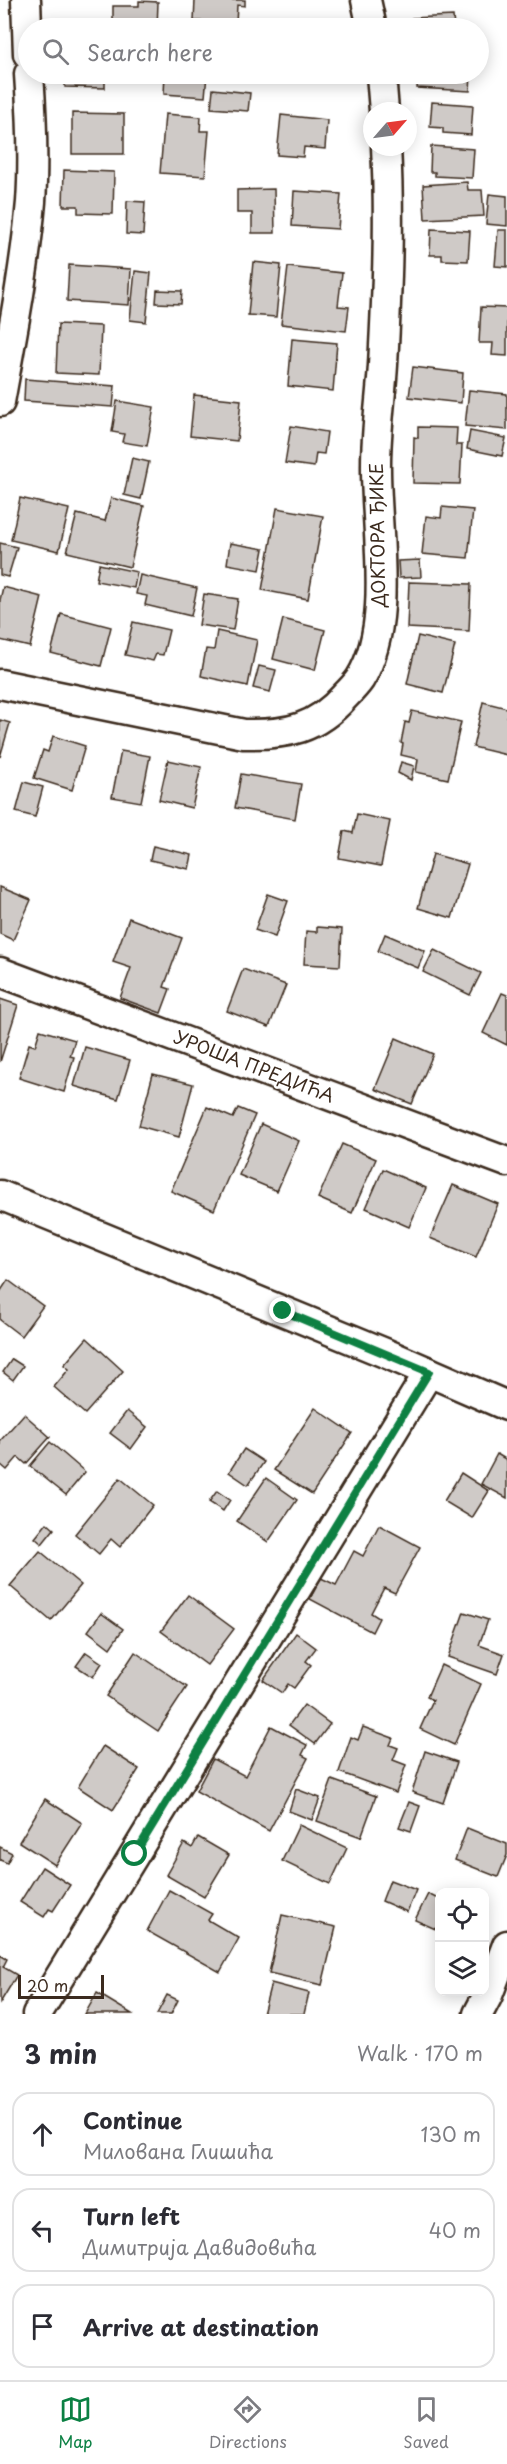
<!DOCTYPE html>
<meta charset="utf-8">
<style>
body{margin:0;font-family:"Playpen Sans",sans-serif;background:#f2f2f3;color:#2b2b33}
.controls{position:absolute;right:18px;bottom:18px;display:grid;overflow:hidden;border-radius:12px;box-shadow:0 3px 15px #0003}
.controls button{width:54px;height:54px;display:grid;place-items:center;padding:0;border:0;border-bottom:2px solid #e1e1e2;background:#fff;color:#2b2b33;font:30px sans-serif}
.compass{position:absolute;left:363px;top:102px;width:54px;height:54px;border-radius:50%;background:#fff;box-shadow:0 3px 15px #0003;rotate:62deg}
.scale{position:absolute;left:18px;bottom:15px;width:86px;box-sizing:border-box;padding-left:6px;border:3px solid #3b2a1e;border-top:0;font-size:16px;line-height:21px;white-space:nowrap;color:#3b2a1e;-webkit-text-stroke:4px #fff;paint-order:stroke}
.stop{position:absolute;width:18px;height:18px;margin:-14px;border:4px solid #0b8043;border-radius:50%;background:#fff}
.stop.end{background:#0b8043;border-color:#fff;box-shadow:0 2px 6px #0008}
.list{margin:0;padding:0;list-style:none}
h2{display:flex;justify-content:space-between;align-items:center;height:78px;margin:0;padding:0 24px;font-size:26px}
h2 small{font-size:20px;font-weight:400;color:#7c7c81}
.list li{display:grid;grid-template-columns:39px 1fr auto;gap:18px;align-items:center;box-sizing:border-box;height:84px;margin:0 12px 12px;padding:0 12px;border:2px solid #e1e1e2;border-radius:18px}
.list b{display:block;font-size:22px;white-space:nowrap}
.list p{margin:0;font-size:20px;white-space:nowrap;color:#7c7c81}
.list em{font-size:20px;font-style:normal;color:#7c7c81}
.icon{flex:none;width:33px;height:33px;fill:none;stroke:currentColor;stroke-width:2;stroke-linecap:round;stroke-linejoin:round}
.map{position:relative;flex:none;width:507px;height:2014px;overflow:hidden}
.search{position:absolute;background:#fff;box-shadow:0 3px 15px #0003;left:18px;right:18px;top:18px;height:66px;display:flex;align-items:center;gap:15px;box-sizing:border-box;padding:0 21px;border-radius:33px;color:#7c7c81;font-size:22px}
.sheet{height:366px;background:#fff}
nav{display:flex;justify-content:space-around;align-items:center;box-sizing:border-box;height:84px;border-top:2px solid #e1e1e2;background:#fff;font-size:16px;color:#7c7c81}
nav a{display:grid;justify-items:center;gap:3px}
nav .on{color:#0b8043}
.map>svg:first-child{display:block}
.building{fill:#cfcac7;stroke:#3b2a1e;stroke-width:1.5}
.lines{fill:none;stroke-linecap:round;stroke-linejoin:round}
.street-casing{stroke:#3b2a1e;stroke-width:33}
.street{stroke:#fff;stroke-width:28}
.route{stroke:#0b8043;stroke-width:8}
.labels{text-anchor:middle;stroke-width:5;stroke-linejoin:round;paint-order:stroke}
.street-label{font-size:18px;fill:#3b2a1e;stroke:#fff}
</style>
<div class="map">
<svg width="507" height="2014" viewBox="0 0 507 2014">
<rect width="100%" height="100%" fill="#fff"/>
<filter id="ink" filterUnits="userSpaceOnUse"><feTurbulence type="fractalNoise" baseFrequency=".0167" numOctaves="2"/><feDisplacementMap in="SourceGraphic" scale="12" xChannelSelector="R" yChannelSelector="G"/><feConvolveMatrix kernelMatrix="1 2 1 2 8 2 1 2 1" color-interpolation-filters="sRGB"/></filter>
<g filter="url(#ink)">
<g class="building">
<polygon points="195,0 245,0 245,6 237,5 236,23 194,21"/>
<polygon points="139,1 158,2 157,28 113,28 113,6 139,6"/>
<polygon points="453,16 454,28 412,28 412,18"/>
<polygon points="65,74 105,74 105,88 65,87"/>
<polygon points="165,74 207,74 205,97 164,94"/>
<polygon points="264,74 322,74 321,80 264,75"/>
<polygon points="418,74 471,74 470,91 417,88"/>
<polygon points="213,89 250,93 248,111 211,108"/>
<polygon points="432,102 473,105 471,135 443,133 443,128 430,127"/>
<polygon points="72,113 124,114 124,154 72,154"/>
<polygon points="165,114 201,117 200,131 209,131 205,176 160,173"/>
<polygon points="281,115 327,120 325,149 304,147 303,157 277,155"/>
<polygon points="431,146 474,149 472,178 435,176 435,172 430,172"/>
<polygon points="64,170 114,172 113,214 78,213 78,206 63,206"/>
<polygon points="467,182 468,190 482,190 484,216 425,219 423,185"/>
<polygon points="274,189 275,233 252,233 252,213 237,213 237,190"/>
<polygon points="294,191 341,194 338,229 292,226"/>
<polygon points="489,194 507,196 507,226 486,224"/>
<polygon points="127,201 145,202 143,235 126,234"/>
<polygon points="431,229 470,231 468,261 442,260 442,255 430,255"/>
<polygon points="498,230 507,230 507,267 495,266"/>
<polygon points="253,262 281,265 276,317 248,315"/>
<polygon points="69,265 131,269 129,305 67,301"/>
<polygon points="288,267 342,273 338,306 349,307 346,331 281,324"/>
<polygon points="135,271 151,273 146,322 130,320"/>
<polygon points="157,290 182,291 181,304 156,303"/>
<polygon points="481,307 507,308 507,356 492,355 493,343 479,343"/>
<polygon points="58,324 101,326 99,375 56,373"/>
<polygon points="292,339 337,343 333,391 288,386"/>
<polygon points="413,367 463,373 461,403 409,397"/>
<polygon points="25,379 115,386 113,407 24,401"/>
<polygon points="469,390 507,394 507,430 465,426"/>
<polygon points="194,395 241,400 237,441 190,436"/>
<polygon points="117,401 154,407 147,446 122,442 124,434 112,432"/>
<polygon points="291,426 327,432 324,454 316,453 314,467 285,463"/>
<polygon points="418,427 457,428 456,445 462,445 460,484 413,483 414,437 418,438"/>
<polygon points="470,431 506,438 502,456 467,449"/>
<polygon points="132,458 149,462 141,499 124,495"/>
<polygon points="20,498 69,509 59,551 11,540"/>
<polygon points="111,498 144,506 130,567 67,552 77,514 105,521"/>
<polygon points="442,507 473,510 468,558 422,554 426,516 441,518"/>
<polygon points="277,508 323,516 308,599 262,590"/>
<polygon points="0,543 17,547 8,577 0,575"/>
<polygon points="230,543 264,549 260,570 227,564"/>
<polygon points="420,560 421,577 399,578 398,561"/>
<polygon points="99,564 137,572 134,588 96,581"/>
<polygon points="140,575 197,588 191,616 145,605 147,596 136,594"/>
<polygon points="409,582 471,584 469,631 407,628"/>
<polygon points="3,587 42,597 30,647 0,640 0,600"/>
<polygon points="204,594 238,599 233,630 199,625"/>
<polygon points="61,614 111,627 101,666 51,653"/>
<polygon points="283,619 325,630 315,670 273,659"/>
<polygon points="133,622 169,630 163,655 156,654 153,661 125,655"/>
<polygon points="217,631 257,640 248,686 201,676 206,649 214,650"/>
<polygon points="418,636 455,645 443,693 407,684"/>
<polygon points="259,666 276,670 270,692 253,688"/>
<polygon points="483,702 507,708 507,755 473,747"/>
<polygon points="412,711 461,722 448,779 416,772 418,759 401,755 403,744 401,743 405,722 409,723"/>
<polygon points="0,720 10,723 0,757"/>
<polygon points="53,736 85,746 72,790 34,778 43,750 48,752"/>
<polygon points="121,751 150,756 141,802 112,797"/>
<polygon points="168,760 201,767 192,808 159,800"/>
<polygon points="401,762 414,766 411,780 398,773"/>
<polygon points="241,774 301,784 295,819 235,808"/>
<polygon points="24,782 43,787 35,817 16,812"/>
<polygon points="357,814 390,821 381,866 339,858 344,831 353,833"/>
<polygon points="153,846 192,855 189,869 150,860"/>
<polygon points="433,854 468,864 452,918 418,908"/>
<polygon points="0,887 31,900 13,940 0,934"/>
<polygon points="268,894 288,901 275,937 255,930"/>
<polygon points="129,918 182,938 164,987 170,989 161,1013 120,998 131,968 113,962"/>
<polygon points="317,927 342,929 340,966 304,964 306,931 317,932"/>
<polygon points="385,934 425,951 418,968 378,951"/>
<polygon points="434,950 481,973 470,995 423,972"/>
<polygon points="243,969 286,985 269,1027 227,1011"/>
<polygon points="502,993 507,995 507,1045 483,1033"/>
<polygon points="0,999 18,1005 0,1062"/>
<polygon points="40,1030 75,1040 70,1056 74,1057 64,1092 19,1078 29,1044 35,1046"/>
<polygon points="396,1038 433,1054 412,1104 375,1089"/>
<polygon points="85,1047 130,1060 118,1099 74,1086"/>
<polygon points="153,1074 193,1084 179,1137 139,1126"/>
<polygon points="207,1107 233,1118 238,1108 255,1115 214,1210 171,1191"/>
<polygon points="261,1124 299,1141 277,1191 239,1175"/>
<polygon points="342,1144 376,1159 352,1213 318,1198"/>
<polygon points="383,1169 426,1188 409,1227 366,1208"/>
<polygon points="453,1185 498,1204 476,1257 430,1238"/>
<polygon points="8,1280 43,1306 21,1336 0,1320 0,1292"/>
<polygon points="87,1338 123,1371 85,1414 54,1387 69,1369 64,1365"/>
<polygon points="12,1359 23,1366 13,1380 3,1372"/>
<polygon points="315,1408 352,1433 312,1494 274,1470"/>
<polygon points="127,1411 147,1427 131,1449 110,1433"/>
<polygon points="24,1414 50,1437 26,1464 18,1457 7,1470 0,1464 0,1441"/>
<polygon points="50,1442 85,1472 66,1495 30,1466"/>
<polygon points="244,1449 264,1462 248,1485 229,1472"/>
<polygon points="497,1454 507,1460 507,1498 481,1484"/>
<polygon points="461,1473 489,1491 472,1518 444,1501"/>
<polygon points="120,1478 153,1505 120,1547 111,1539 99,1554 75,1534"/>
<polygon points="266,1478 297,1500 268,1542 237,1521"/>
<polygon points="217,1491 230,1500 223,1511 209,1502"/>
<polygon points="47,1523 54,1529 42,1544 35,1538"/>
<polygon points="379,1525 420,1547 395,1593 384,1588 371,1613 379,1618 372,1632 310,1599 321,1578 336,1585 354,1551 363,1556"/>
<polygon points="40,1551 81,1585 51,1621 10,1586"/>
<polygon points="188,1595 234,1629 207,1665 161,1631"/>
<polygon points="464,1612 488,1620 479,1645 504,1654 497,1674 448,1657"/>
<polygon points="101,1613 123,1629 110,1648 88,1631"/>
<polygon points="296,1633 316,1648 306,1661 311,1665 294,1688 288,1684 282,1693 263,1680"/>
<polygon points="86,1652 102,1663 93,1677 76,1666"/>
<polygon points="135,1652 187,1687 158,1731 106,1696"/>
<polygon points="441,1665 481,1684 454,1745 420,1729 433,1700 427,1697"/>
<polygon points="304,1705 330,1724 315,1744 289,1725"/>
<polygon points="271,1726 307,1745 302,1755 308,1758 269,1831 196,1791 213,1759 245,1776"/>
<polygon points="363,1727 393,1738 390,1745 398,1748 393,1760 406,1765 396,1793 339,1772 351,1737 358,1740"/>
<polygon points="103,1746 139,1769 113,1810 78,1787"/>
<polygon points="425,1751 457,1762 443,1803 412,1792"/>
<polygon points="332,1780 376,1796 361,1837 317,1821"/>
<polygon points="296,1789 320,1798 312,1820 289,1811"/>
<polygon points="45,1799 82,1823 55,1865 19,1842"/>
<polygon points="409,1802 420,1806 411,1831 399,1827"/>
<polygon points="299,1825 347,1848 330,1884 282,1861"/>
<polygon points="467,1828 507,1844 507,1855 498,1877 455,1860"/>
<polygon points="198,1837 229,1855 204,1897 166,1875 184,1843 192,1848"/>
<polygon points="0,1847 12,1853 7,1863 0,1860"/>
<polygon points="42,1867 70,1885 53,1911 49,1909 44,1917 20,1902"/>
<polygon points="390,1880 416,1890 407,1912 382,1901"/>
<polygon points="169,1890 212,1914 208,1920 239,1938 220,1972 147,1931"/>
<polygon points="428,1894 440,1900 440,1931 415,1920"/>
<polygon points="282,1915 336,1927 322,1985 269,1973"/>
<polygon points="0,1955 7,1959 3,1967 17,1975 0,2003"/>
<polygon points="271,1983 309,1993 304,2014 263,2014"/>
<polygon points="97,1993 132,2014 85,2014"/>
<polygon points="167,1995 178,2000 171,2014 157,2014"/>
</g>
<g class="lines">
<defs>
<g id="street">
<polyline points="26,0 28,54"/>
<polyline points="366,0 372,28"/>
<polyline points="381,74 384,111"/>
<path d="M 0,402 C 12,335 25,269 31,202 C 34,159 32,116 29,74"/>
<path d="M 0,684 L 244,734 C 287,735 316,729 345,696 C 350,691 356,685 360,679 C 395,623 375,528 376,464 C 376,431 381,398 383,365 C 387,291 390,220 386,147"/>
<polyline points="0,972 507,1162"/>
<polyline points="0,1195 385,1353 507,1406"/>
<polyline points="37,2014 429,1372"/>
<polyline points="478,2014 488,1995 507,1945"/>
</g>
</defs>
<use href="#street" class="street-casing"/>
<use href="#street" class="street"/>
</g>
</g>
<g class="lines" filter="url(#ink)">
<polyline class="route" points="135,1854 429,1372 283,1311"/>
</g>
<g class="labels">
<g class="street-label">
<text transform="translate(378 535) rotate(-91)" y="6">ДОКТОРА ЂИКЕ</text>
<text transform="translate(254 1067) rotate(21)" y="6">УРОША ПРЕДИЋА</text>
</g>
</g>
</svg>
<div class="controls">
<button><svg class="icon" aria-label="locate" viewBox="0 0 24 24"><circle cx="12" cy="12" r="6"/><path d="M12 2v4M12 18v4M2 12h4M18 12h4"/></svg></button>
<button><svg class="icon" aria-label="layers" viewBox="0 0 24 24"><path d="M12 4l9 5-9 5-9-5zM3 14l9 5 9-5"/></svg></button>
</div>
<svg class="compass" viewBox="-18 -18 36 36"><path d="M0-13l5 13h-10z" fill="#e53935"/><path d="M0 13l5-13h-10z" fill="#7c7c81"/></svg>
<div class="scale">20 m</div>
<div class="stop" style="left:135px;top:1854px"></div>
<div class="stop end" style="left:283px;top:1311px"></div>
<div class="search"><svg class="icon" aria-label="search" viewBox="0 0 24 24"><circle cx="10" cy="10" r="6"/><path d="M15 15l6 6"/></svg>Search here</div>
</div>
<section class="sheet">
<h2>3 min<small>Walk · 170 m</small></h2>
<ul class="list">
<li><svg class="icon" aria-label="ahead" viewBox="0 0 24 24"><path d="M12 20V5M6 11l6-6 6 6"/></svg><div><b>Continue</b><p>Милована Глишића</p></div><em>130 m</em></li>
<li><svg class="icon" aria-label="left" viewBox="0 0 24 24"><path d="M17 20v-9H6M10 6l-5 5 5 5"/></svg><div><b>Turn left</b><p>Димитрија Давидовића</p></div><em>40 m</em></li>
<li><svg class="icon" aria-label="arrive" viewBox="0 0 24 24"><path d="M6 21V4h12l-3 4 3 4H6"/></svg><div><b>Arrive at destination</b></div></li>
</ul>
</section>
<nav>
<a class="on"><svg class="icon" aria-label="map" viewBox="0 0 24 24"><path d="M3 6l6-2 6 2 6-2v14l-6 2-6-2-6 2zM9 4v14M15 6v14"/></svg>Map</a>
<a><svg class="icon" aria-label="directions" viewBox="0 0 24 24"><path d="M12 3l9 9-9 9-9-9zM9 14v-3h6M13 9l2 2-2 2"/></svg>Directions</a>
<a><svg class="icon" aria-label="saved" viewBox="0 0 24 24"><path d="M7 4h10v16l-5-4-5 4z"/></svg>Saved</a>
</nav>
